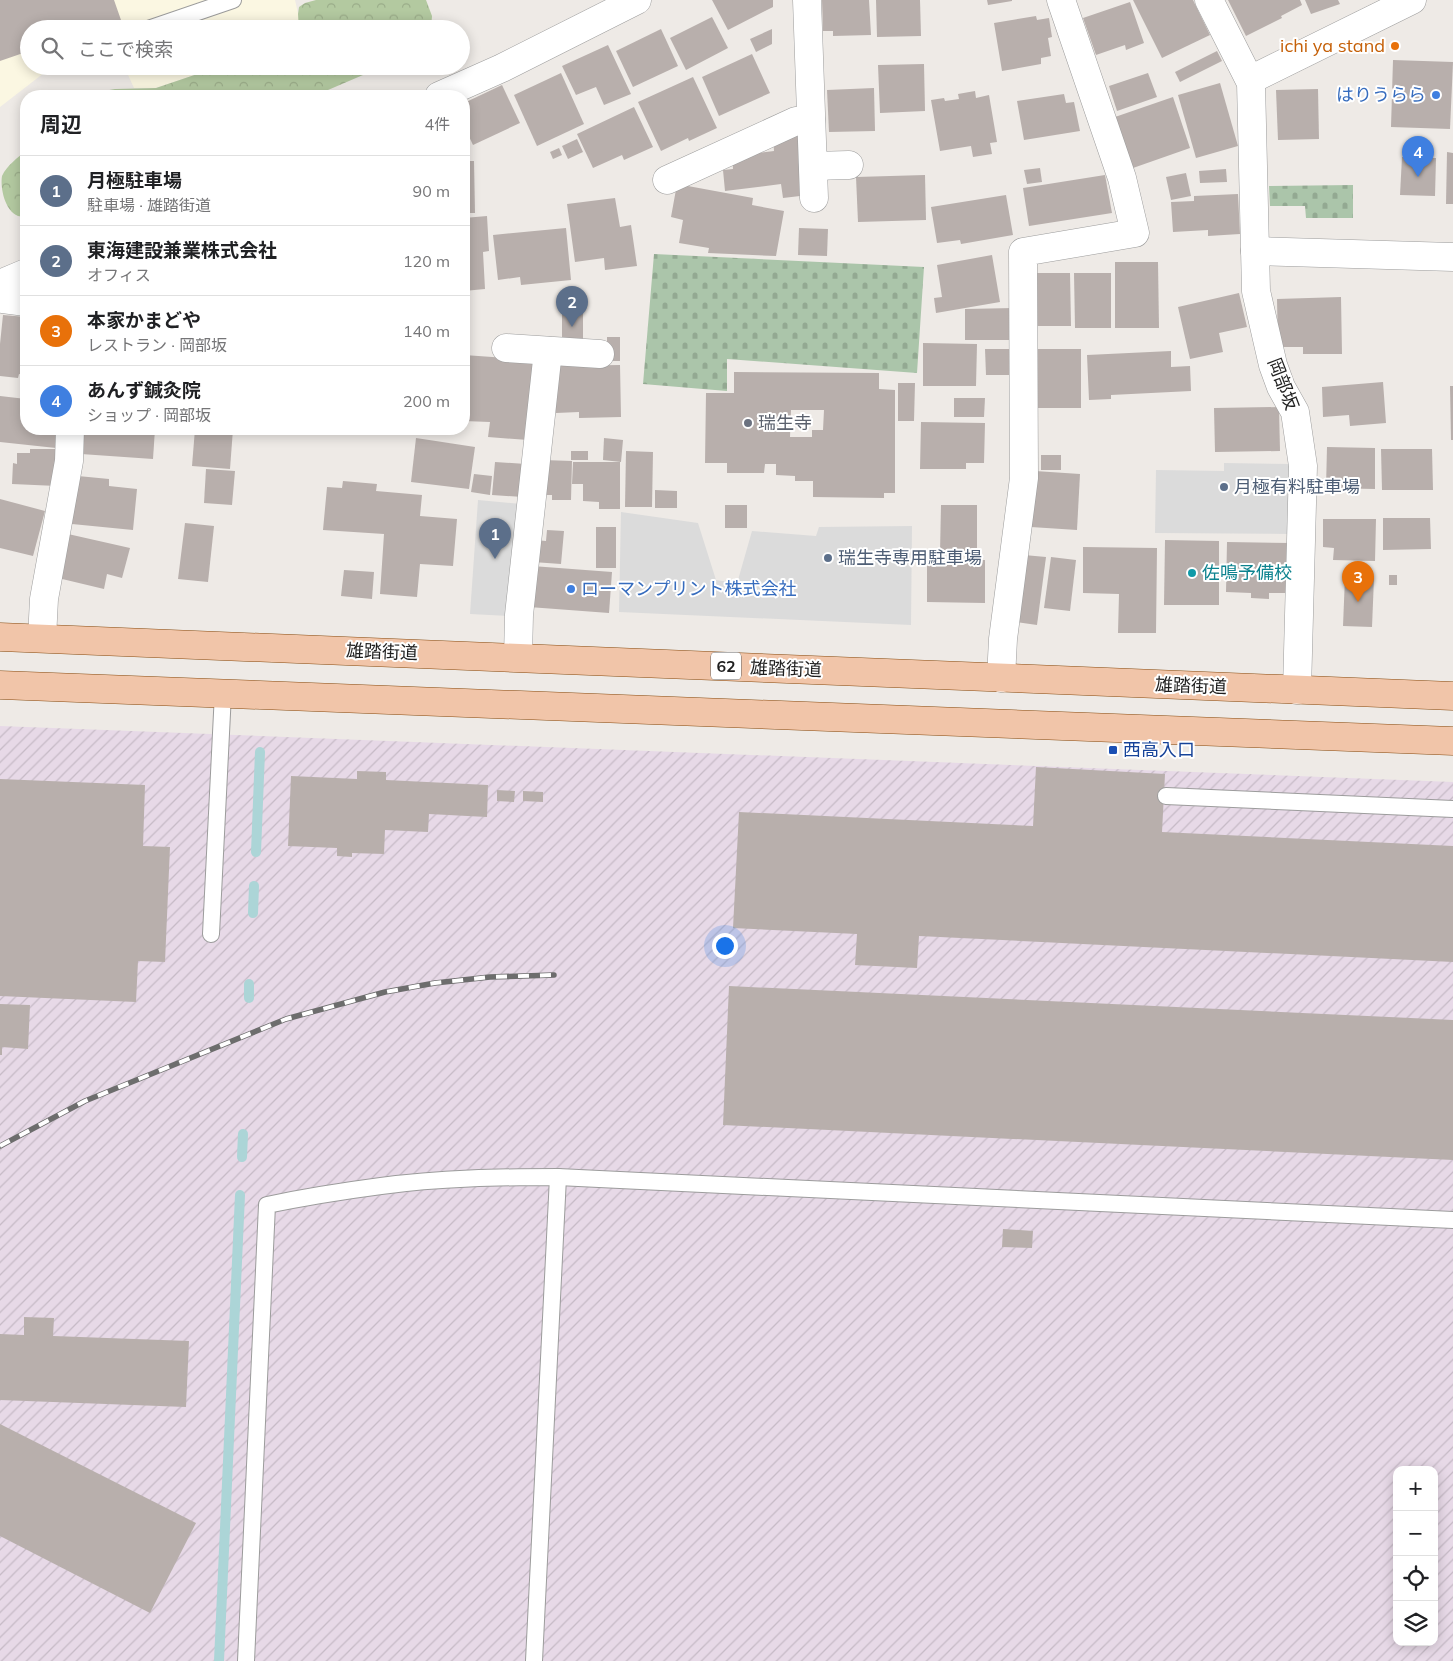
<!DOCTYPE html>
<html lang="ja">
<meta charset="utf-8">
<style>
body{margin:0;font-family:Mulish,"Noto Sans JP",sans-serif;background:#f2f2f2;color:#202124}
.controls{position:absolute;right:15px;bottom:15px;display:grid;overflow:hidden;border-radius:10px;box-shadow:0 2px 12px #0003}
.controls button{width:45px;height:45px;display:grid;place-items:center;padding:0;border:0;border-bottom:1px solid #e0e0e0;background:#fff;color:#202124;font:25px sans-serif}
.you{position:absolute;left:724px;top:945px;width:18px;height:18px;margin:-12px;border:4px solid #fff;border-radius:50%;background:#1a73e8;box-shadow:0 0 0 8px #1a73e833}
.badge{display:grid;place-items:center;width:32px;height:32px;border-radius:50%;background:#2563eb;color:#fff;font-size:16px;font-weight:700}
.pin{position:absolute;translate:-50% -41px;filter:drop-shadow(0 1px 2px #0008)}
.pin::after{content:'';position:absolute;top:26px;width:18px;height:15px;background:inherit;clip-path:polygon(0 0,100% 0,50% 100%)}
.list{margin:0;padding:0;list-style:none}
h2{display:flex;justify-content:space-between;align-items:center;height:65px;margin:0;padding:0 20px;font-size:21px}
h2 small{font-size:16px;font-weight:400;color:#757577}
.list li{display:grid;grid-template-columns:32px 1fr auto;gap:15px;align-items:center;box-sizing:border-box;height:70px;padding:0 20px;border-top:1px solid #e0e0e0}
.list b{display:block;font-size:19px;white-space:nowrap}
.list p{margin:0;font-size:16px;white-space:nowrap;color:#757577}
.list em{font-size:16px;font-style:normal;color:#757577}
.icon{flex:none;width:28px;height:28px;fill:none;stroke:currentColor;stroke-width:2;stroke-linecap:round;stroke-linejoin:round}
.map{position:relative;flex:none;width:1453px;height:1661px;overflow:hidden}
.search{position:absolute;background:#fff;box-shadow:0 2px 12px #0003;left:20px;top:20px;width:450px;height:55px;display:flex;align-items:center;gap:12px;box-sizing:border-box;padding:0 18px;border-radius:28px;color:#757577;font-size:19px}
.panel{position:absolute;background:#fff;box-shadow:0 2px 12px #0003;left:20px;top:90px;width:450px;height:345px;border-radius:20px}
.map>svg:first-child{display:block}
.industrial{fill:url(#industrial-furrows);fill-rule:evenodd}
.education{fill:#fbf7e2}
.forest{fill:url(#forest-crowns)}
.cemetery{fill:url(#cemetery-stones)}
.parking{fill:#dbdbdb}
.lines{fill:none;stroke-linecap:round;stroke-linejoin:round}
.stream{stroke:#acd5d7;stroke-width:10}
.building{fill:#b8afac;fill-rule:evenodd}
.lane-casing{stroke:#9c9c9c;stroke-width:18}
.street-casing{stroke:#9c9c9c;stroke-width:29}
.primary-casing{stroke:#884c11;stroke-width:29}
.lane{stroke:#fff;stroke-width:16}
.street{stroke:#fff;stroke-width:28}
.primary{stroke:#f1c5a9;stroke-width:28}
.rail-casing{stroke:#6d6d6d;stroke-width:5.5}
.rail{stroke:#fff;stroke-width:4;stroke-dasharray:11;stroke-linecap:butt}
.food-dot{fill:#e8710a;stroke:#fff;stroke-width:2}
.shop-dot{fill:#3f7fe0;stroke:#fff;stroke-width:2}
.worship-dot{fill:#6b7280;stroke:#fff;stroke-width:2}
.service-dot{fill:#5c6f8a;stroke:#fff;stroke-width:2}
.culture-dot{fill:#0f9aa8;stroke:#fff;stroke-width:2}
.transit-dot{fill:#1a4fb4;stroke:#fff;stroke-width:2}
.labels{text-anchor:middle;stroke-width:4;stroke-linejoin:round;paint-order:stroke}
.shield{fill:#fff;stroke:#626262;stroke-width:1}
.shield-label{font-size:16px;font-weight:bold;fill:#1f1f1f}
.food-label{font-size:18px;fill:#c56008;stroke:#fff;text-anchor:end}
.shop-label{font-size:18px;fill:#366cbe;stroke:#fff;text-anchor:end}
.street-label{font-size:18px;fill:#1f1f1f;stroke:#fff}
.worship-label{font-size:18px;fill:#5b616d;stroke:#fff;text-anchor:start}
.service-label{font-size:18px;fill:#4e5e75;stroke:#fff;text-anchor:start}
.culture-label{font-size:18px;fill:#0d838f;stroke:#fff;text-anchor:start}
.transit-label{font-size:18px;fill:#164399;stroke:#fff;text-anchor:start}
</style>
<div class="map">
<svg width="1453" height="1661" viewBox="0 0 1453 1661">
<defs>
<pattern id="industrial-furrows" width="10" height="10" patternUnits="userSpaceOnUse" patternTransform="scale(1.25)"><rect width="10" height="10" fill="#e7d9e7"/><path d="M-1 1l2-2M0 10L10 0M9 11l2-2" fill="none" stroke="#c6bac6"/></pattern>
<pattern id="forest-crowns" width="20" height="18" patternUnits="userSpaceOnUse" patternTransform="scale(1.25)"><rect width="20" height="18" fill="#b3c9a0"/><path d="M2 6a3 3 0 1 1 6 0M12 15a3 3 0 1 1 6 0" fill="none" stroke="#9aac89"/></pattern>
<pattern id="cemetery-stones" width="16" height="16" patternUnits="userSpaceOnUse" patternTransform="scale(1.25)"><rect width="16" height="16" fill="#abc5aa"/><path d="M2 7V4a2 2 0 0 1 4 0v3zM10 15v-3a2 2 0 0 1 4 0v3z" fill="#93a992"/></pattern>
</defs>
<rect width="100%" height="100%" fill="#eeeae6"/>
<path class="industrial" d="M 0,726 L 1453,782 L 1453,1661 L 0,1661 ZM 1397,1470 L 1434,1470 L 1434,1642 L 1397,1642 Z"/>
<g class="education">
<polygon points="0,0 295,0 300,22 299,29 29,29 29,66 53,66 0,107"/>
<polygon points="124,66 221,66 156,88 134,88"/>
</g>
<g class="forest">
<polygon points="316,0 426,0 432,16 431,29 299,29 298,14 299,7 305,3"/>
<polygon points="221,66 384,66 314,96 89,96 98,92 115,89 156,88"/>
<path d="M 26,150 L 26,216 C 24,216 21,217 18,216 C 5,211 0,188 2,176 C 7,165 18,158 26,150 Z"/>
</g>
<g class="cemetery">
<polygon points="1353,185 1353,218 1306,218 1305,206 1270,206 1269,186"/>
<polygon points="654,254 924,267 917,373 727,359 727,391 643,384"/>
</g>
<g class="parking">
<polygon points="1224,463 1292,464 1291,534 1155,533 1156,470 1224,471"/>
<polygon points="478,500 521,504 509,616 470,614"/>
<polygon points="621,512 698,523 716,580 723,581 738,580 752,531 816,536 819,527 912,526 911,625 619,612"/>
</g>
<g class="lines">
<g class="stream">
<polyline points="256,852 260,752"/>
<polyline points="253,913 254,886"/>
<polyline points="249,998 249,984"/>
<polyline points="242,1157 243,1134"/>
<polyline points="219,1661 240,1195"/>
</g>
</g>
<g class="building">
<polygon points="0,0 114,0 121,20 94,29 29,29 29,51 0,61"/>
<polygon points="712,0 773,0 773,7 728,30"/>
<polygon points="822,0 869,0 871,35 833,36 833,31 823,31"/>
<polygon points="876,0 920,0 921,36 877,37"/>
<polygon points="987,0 1012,0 1012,1 988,5"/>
<polygon points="1133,0 1193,0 1210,35 1162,58"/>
<polygon points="1228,0 1300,0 1302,5 1281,16 1282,18 1246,36"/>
<polygon points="1305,0 1338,0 1340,4 1311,14"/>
<polygon points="1130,2 1144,43 1126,50 1125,45 1096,55 1083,18"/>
<polygon points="1036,16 1037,20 1049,18 1052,37 1048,38 1051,56 1041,58 1041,64 1002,71 994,23"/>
<polygon points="712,17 728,48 686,70 670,38"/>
<polygon points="661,29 678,66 633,87 616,51"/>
<polygon points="772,29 772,44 756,52 750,39"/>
<polygon points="608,45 631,94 604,105 596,87 576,95 562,66"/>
<polygon points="1217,51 1222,61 1180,82 1175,72"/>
<polygon points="752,54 770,93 719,116 702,77"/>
<polygon points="1393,60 1453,62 1450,129 1391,127"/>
<polygon points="924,64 925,111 880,113 878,65"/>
<polygon points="561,73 584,124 537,146 514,95"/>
<polygon points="1148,73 1157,97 1117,111 1109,86"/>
<polygon points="693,77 717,128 689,141 688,138 661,151 638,102"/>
<polygon points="1220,83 1238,146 1196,158 1178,95"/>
<polygon points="502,85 520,123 473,145 464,126 464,103"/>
<polygon points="874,88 875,131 829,132 827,90"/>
<polygon points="1318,89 1319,139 1278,140 1276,90"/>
<polygon points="975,91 976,98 989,95 997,142 990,143 992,154 973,157 971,146 940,151 931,100 944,98 945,101 959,99 958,94"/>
<polygon points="1064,94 1066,103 1074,102 1080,131 1024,140 1017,101"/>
<polygon points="1173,97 1190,148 1133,168 1115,117"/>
<polygon points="634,107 653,147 624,160 622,155 593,168 577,134"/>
<polygon points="798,134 800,196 783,198 781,184 725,191 723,170 733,169 732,156 774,151 773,137"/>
<polygon points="577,139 583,152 568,159 562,146"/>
<polygon points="559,148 562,155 553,159 550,152"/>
<polygon points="1447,152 1453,153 1453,204 1446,204"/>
<polygon points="1402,157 1436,158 1435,196 1400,195"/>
<polygon points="464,161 474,161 475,213 464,213"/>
<polygon points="1040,168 1042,182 1027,184 1024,170"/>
<polygon points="1226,169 1227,182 1200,183 1199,171"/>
<polygon points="1186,173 1191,196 1171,200 1166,177"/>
<polygon points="925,175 926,220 858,222 856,177"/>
<polygon points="1105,175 1112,213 1029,226 1023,188"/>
<polygon points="677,184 753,198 752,205 784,211 776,256 708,253 709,248 679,243 683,220 671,217"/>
<polygon points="1238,194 1240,234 1208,236 1208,230 1173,232 1171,202 1194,201 1194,196"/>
<polygon points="1006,195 1013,235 961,244 960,240 937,243 931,207"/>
<polygon points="615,198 620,227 631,225 637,266 605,270 604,258 575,262 567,204"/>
<polygon points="487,216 489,251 483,252 485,289 464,291 464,218"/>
<polygon points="566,228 571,280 521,285 520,277 498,280 493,235"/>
<polygon points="799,228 828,229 827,256 798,255"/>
<polygon points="992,255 1000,302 936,313 934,298 942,297 937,265"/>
<polygon points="1115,262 1158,262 1159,328 1115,328"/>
<polygon points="1035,273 1070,273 1071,326 1035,326"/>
<polygon points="1074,273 1111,273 1111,328 1075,328"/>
<polygon points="1239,293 1247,327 1219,333 1223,352 1190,359 1178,307"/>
<polygon points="1341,297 1342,354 1303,354 1303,347 1278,347 1277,299"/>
<polygon points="1014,308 1014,340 965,340 965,309"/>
<rect x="562" y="312" width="21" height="29"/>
<polygon points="3,315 26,317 26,375 19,374 18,378 0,376 0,344"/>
<rect x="607" y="337" width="13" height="24"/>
<polygon points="923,343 977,344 976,386 923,386"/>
<polygon points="985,349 1011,349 1011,375 986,375"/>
<polygon points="1036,349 1081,349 1081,408 1037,408"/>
<polygon points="1171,351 1171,367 1190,366 1191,391 1111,395 1111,399 1089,400 1087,355"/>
<polygon points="464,355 534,360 528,440 488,437 490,422 464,421"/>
<polygon points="620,365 621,417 579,418 579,412 556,413 556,366"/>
<path d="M 734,372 L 879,373 L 879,389 L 895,390 L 895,493 L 884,493 L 884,498 L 813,497 L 813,481 L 795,481 L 795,476 L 776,475 L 776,464 L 765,464 L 764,473 L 727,473 L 727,463 L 705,463 L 706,393 L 734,393 ZM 791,410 L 824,410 L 823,430 L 812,430 L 812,437 L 790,437 Z"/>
<polygon points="1383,382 1386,423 1350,426 1349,415 1323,417 1322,387"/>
<polygon points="898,383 915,383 914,421 898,421"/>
<polygon points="1450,386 1453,386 1453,440 1451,440"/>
<polygon points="0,396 26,399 26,429 58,429 56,448 0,442"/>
<polygon points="954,398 985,398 984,417 954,417"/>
<polygon points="1279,407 1280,451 1215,452 1214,408"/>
<polygon points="921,422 985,423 984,463 966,463 966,469 920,469"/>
<polygon points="83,429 155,429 153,459 81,454"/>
<polygon points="195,429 233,429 230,469 192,466"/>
<polygon points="416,438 475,447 469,489 411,482"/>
<polygon points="604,438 623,440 621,462 603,460"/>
<polygon points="1327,447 1375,448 1375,489 1326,488"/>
<polygon points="30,449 58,449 57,486 12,484 13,463 17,464 17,453 30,453"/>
<polygon points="1381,449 1432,449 1433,490 1382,490"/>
<rect x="571" y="451" width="17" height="9"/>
<polygon points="626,451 653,452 652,507 625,507"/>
<rect x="1041" y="455" width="20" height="15"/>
<polygon points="543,460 572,461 571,500 552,500 552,495 543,495"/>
<polygon points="495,462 526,464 523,497 492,495"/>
<polygon points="573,462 620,462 620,509 599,509 599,502 583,501 583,484 572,484"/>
<polygon points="206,469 235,471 232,505 204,503"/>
<polygon points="1035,471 1080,474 1077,530 1031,527"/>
<polygon points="474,474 492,476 490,495 471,492"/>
<polygon points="78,476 109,479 109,486 137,489 133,530 72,524"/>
<polygon points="343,481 377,484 376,491 422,495 420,516 457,519 453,566 420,564 417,597 380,594 384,534 323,530 327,487 342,488"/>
<polygon points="655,490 677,491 677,508 655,508"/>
<polygon points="0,499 45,511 33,556 0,548"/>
<rect x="725" y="505" width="22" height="23"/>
<polygon points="941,505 977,505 977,554 940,553"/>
<polygon points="1383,518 1430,518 1431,549 1383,550"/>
<polygon points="1323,519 1376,519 1375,561 1333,560 1334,548 1323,547"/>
<polygon points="185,523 214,526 208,582 178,579"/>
<rect x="596" y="527" width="20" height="41"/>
<polygon points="547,530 564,531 561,564 533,562 535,540 546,541"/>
<polygon points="68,534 130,548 122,578 107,574 104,589 58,578"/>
<polygon points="1165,540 1219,541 1219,605 1164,605"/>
<polygon points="1227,542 1291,543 1290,593 1269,593 1269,599 1251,598 1251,593 1226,592"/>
<polygon points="1083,547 1157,548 1156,633 1118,633 1119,594 1083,593"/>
<polygon points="1024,555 1046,557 1037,625 1016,622"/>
<polygon points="1051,557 1076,560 1070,611 1044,608"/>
<polygon points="927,560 985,560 985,603 927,602"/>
<polygon points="532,566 612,572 609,613 529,607"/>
<polygon points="344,570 374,572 372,599 341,596"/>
<rect x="1389" y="575" width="8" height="10"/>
<polygon points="1345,577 1374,578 1372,627 1343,626"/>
<polygon points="1036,767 1165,774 1162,832 1453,846 1453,962 919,936 917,968 855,965 857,934 733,928 739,812 1033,826"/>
<polygon points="357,771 386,772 386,780 488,785 487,817 429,814 428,832 385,830 384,854 352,853 352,857 337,856 337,848 288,846 291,776 357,779"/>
<polygon points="0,779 145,785 143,846 170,847 165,962 138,961 136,1002 0,996"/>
<polygon points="497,790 515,791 514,802 497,801"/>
<polygon points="523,791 543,792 543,802 523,801"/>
<polygon points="729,986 1453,1020 1453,1160 723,1125"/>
<polygon points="0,1004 30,1005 28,1049 2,1047 2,1055 0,1055"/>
<polygon points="1003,1229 1033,1231 1032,1248 1002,1247"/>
<polygon points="24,1317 54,1318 53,1336 189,1341 186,1407 0,1400 0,1334 24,1335"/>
<polygon points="0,1424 196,1523 150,1613 0,1536"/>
</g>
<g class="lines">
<defs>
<g id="lane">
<polyline points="148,29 233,0"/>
<polyline points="1166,796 1453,809"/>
<polyline points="211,934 223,693"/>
<path d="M 246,1661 L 267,1205 C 305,1197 343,1191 381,1186 C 440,1178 499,1177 558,1177 L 1453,1220"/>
<polyline points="534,1661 558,1177"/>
</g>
<g id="street">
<polyline points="807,0 814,198"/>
<polyline points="1209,0 1251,83 1256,291 1273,365 1281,387 1295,412 1303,466 1297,690"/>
<polyline points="1250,80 1412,0"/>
<polyline points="439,96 502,68 637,0"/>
<polyline points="813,166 849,165"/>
<polyline points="667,180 796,121 811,120"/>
<polyline points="1255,251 1453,257"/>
<polyline points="0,284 26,273"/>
<polyline points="0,293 3,299 26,302"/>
<polyline points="506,348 600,354"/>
<polyline points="42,638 44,599 69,461 70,429"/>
<polyline points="518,657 519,615 548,351"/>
<polyline points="1001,678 1003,639 1024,478 1023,252 1135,233 1122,178 1061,0"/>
</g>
<g id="primary">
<polyline points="0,637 1453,696"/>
<polyline points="0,685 1453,741"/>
</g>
</defs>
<use href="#lane" class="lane-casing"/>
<use href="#street" class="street-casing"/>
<use href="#primary" class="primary-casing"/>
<use href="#lane" class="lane"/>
<use href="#street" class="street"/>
<use href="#primary" class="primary"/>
<defs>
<polyline id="rail" points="0,1146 85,1101 286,1019 385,992 435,983 490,977 554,975"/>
</defs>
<use href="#rail" class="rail-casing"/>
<use href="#rail" class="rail"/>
</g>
<circle class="food-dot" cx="1395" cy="46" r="5"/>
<g class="shop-dot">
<circle cx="1436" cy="95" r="5"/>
<circle cx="571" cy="589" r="5"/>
</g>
<circle class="worship-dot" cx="748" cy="423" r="5"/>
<g class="service-dot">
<circle cx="1224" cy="487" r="5"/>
<circle cx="828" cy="558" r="5"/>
</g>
<circle class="culture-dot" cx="1192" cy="573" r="5"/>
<rect class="transit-dot" x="1108" y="745" width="10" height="10" rx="2.5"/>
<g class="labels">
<rect class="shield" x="711" y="652.5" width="30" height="27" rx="4"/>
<g class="shield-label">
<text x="726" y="672">62</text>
</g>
<g class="food-label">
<text x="1385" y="52">ichi ya stand</text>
</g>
<g class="shop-label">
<text x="1426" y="101">はりうらら</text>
<text x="581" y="595" text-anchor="start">ローマンプリント株式会社</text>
</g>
<g class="street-label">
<text transform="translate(1283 384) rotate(69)" y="6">岡部坂</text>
<text transform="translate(382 652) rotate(2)" y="6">雄踏街道</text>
<text transform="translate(786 669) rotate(2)" y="6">雄踏街道</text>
<text transform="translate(1191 686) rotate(2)" y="6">雄踏街道</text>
</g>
<g class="worship-label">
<text x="758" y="429">瑞生寺</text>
</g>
<g class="service-label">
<text x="1234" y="493">月極有料駐車場</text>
<text x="838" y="564">瑞生寺専用駐車場</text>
</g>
<g class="culture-label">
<text x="1202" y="579">佐鳴予備校</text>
</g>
<g class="transit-label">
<text x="1123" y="756">西高入口</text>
</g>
</g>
</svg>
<div class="controls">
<button>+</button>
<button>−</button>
<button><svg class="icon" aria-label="locate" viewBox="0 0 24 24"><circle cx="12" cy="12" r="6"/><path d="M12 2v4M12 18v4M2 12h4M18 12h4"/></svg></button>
<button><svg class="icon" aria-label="layers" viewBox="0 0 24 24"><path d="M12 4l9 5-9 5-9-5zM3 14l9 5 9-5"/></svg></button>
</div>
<div class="you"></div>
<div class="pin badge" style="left:495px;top:559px;background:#5c6f8a">1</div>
<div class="pin badge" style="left:572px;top:327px;background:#5c6f8a">2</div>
<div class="pin badge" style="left:1358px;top:602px;background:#e8710a">3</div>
<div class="pin badge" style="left:1418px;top:177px;background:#3f7fe0">4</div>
<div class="search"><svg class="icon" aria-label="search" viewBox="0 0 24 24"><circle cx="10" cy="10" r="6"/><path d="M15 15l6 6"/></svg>ここで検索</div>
<section class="panel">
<h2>周辺<small>4件</small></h2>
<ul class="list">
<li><span class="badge" style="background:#5c6f8a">1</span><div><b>月極駐車場</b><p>駐車場 · 雄踏街道</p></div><em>90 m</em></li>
<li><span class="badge" style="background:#5c6f8a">2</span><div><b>東海建設兼業株式会社</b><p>オフィス</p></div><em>120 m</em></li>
<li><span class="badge" style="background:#e8710a">3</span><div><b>本家かまどや</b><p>レストラン · 岡部坂</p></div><em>140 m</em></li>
<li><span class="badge" style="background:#3f7fe0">4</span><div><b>あんず鍼灸院</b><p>ショップ · 岡部坂</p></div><em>200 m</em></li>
</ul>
</section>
</div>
